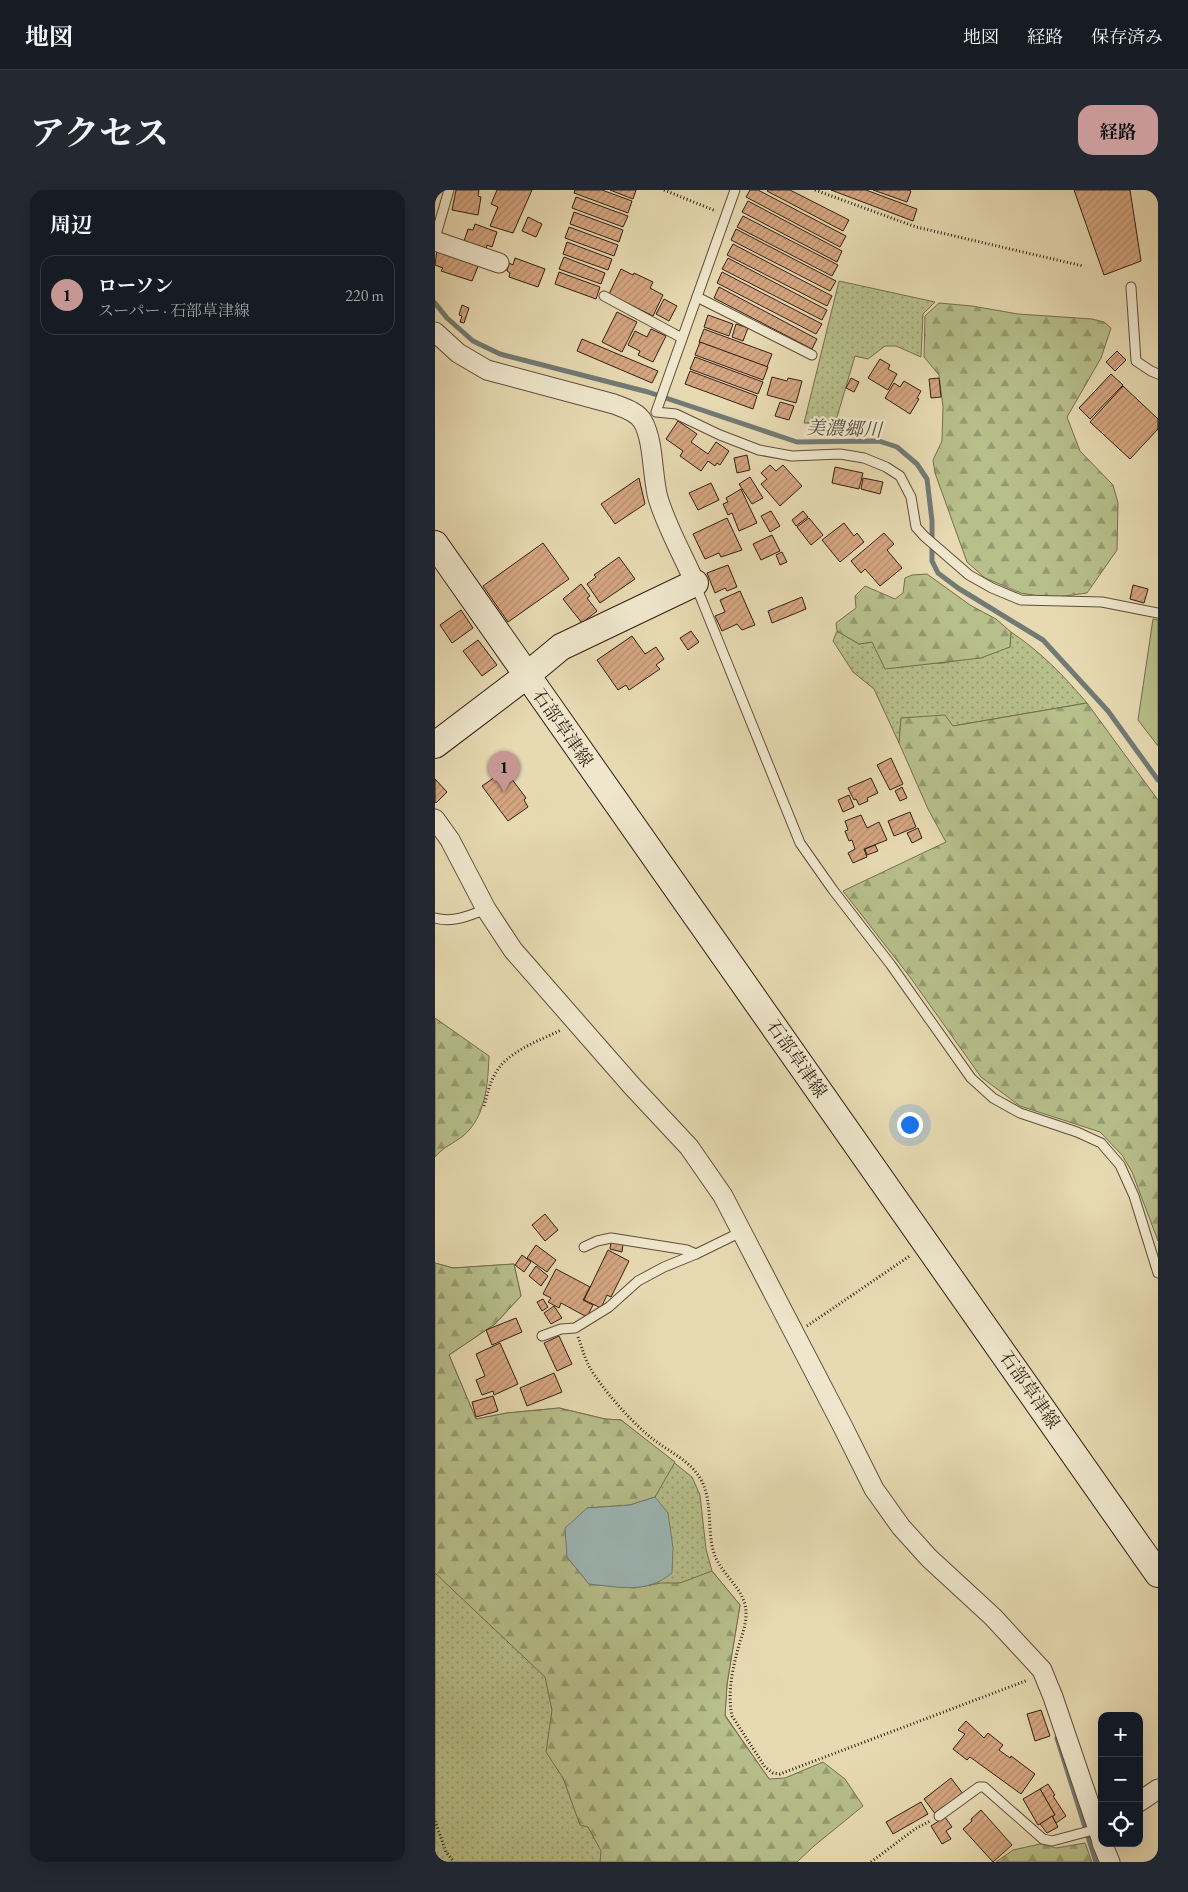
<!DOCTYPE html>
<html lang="ja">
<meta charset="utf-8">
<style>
body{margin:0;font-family:"EB Garamond","Noto Serif JP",serif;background:#242831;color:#f1f3f6}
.controls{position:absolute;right:15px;bottom:15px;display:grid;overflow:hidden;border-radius:10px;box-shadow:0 5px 20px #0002}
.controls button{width:45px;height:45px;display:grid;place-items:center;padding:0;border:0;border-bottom:1px solid #363941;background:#171b24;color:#f1f3f6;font:25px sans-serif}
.you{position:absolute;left:474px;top:934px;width:18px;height:18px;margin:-12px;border:4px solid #fff;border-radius:50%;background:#1a73e8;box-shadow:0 0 0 8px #1a73e833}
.badge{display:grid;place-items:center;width:32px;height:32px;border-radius:50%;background:#c59692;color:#111;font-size:16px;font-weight:700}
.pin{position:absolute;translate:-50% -41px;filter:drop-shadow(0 1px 2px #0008)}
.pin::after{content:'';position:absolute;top:26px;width:18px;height:15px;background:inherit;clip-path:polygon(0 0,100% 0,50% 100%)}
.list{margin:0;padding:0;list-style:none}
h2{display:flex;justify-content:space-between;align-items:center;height:65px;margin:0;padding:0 20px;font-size:21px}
h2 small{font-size:16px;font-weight:400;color:#9ea1a6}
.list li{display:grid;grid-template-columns:32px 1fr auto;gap:15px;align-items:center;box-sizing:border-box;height:80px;margin:0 10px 10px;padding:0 10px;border:1px solid #363941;border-radius:15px}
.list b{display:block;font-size:19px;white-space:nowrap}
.list p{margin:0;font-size:16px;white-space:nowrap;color:#9ea1a6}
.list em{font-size:16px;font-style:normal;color:#9ea1a6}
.icon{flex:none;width:28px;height:28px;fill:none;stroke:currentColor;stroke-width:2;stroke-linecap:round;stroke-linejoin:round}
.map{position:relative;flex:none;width:723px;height:1672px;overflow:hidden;border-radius:15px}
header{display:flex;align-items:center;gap:30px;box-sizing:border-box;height:70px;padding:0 25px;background:#171b24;border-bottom:1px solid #363941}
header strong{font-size:24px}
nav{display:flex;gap:28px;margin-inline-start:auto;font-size:18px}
.intro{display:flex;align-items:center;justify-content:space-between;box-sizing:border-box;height:120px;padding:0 30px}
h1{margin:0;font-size:35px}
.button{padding:12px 22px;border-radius:15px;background:#c59692;color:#111;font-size:18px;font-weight:700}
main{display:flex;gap:30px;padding:0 30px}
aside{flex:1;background:#171b24;border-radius:15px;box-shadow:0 5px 20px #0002}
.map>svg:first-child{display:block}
.grass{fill:url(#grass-dots);stroke:#756e4e}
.forest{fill:url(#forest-firs);stroke:#756e4e}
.park{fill:#b7bf8b;stroke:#756e4e}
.water{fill:#9cb8b8;stroke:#727a75}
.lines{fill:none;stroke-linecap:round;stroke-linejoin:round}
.stream{stroke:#727a75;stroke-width:5}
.building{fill:url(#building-hatch);stroke:#331e11}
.lane-casing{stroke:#604d39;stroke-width:11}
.street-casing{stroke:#604d39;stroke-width:21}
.secondary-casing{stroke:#331e11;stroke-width:28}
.path{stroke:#331e11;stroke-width:3;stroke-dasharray:1 2.5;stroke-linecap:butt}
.lane{stroke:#efe7cd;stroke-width:9}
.street{stroke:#efe7cd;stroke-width:19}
.secondary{stroke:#efe7cd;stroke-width:26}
.labels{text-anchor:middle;stroke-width:4.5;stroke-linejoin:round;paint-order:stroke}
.street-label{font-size:18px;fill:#331e11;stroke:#efe7cd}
.water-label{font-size:19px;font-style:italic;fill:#524c43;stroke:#efe7cd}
</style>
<header>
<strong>地図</strong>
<nav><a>地図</a><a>経路</a><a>保存済み</a></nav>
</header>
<div class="intro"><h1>アクセス</h1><a class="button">経路</a></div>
<main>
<aside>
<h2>周辺<small></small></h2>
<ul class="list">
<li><span class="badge">1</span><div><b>ローソン</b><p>スーパー · 石部草津線</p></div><em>220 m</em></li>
</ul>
</aside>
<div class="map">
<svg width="723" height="1672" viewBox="0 0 723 1672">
<defs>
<pattern id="grass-dots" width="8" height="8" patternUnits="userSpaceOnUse" patternTransform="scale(1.25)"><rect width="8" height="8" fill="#b7bf8b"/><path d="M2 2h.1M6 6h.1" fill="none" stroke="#959b70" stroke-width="1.8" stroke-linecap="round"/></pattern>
<pattern id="forest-firs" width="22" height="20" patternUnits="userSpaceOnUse" patternTransform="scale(1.25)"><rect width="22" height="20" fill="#b7bf8b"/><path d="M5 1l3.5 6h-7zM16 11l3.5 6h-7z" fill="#959b70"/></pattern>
<pattern id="building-hatch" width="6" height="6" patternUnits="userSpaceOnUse" patternTransform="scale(1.25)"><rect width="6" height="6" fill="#d5a681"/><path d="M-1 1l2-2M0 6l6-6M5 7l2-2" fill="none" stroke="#b78e6e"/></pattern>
</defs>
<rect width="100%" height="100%" fill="#e7dab2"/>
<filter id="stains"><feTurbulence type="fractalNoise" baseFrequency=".004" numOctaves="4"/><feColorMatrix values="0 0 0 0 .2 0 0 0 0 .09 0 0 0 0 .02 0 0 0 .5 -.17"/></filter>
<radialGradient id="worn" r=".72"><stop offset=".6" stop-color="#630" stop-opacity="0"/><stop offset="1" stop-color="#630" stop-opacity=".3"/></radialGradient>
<g class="grass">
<polygon points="404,91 500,112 488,124 486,167 461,156 450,156 433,169 420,166 400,234 369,233"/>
<path d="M 402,441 L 424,454 L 437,452 L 484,474 L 509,473 L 575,457 L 576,442 C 606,462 629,486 652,513 L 518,536 L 466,529 L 464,553 L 439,499 L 418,482 L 398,451 Z"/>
<polygon points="0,1073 18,1078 79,1074 86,1106 60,1134 14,1165 41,1229 72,1223 124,1218 170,1229 186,1230 257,1287 265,1305 271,1359 277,1381 305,1415 292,1494 290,1525 334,1589 362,1672 0,1672"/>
</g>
<g class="forest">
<polygon points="504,113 537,116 583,124 657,129 669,132 676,138 666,168 632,227 645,261 678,295 683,313 682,360 652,403 615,408 586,403 550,388 532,372 500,283 498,270 507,251 508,217 504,185 489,167 490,126"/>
<polygon points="492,384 535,415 561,429 576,442 575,457 546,468 450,479 437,452 424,454 402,441 401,433 421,418 420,406 430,396 460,409 468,403 470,388 477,385"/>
<polygon points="652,513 723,610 723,1051 697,982 687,965 665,942 585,916 546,887 475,787 408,701 511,652 493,619 464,553 466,528 510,525 518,536"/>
<path d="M 0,828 L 54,866 C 53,893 51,927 28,946 C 19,953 7,958 0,967 Z"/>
<polygon points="0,1073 18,1078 79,1074 86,1106 60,1134 14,1165 41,1229 72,1223 124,1218 170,1229 186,1230 240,1272 220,1307 195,1315 152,1318 132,1367 154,1394 199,1398 226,1393 245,1393 277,1381 305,1415 292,1494 290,1526 334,1589 350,1588 388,1572 410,1589 428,1616 379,1656 362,1672 165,1672 166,1661 153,1637 145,1635 128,1588 111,1562 117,1520 110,1487 0,1383"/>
<polygon points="650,1653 657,1672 561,1672 578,1660 605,1654 621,1658"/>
</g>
<polygon class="park" points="718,429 723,430 723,556 703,530"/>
<path class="water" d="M 220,1307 L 233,1323 L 238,1358 L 237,1383 C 212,1404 184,1397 154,1394 L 132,1367 L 130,1338 L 152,1318 L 195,1315 Z"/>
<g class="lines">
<g class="stream">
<polyline points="0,113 12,128 38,151 65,164 213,202 362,252 444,251 462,257 482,274 492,289 497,331 497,371 503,383 523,398 608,450 673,521 723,590"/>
<polyline points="622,1548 661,1672"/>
</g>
</g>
<g class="building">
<polygon points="21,0 44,0 43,6 46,7 43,25 17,20"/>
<polygon points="62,0 97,0 78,43 55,36 63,17 56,14"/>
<polygon points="140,0 167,0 197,11 193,23 139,3"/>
<polygon points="175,0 201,0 198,9"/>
<polygon points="315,0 323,0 411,46 405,57 311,7"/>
<polygon points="333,0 355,0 414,30 408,41 332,1"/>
<polygon points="396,0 431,0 482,19 478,31"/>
<polygon points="438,0 473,0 476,1 472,12"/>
<polygon points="639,0 695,0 706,71 669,85"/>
<polygon points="141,7 193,26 188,37 137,18"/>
<polygon points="313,11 407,61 402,72 307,22"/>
<polygon points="139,22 188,40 184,52 135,34"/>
<polygon points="308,26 403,75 397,86 302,37"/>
<polygon points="93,27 107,34 101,47 87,41"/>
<polygon points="40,34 62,42 57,57 52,55 51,59 29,51 33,39 38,40"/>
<polygon points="134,37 183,55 179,66 130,48"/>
<polygon points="301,39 401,91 395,101 296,50"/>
<polygon points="132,52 177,69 173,80 128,64"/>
<polygon points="298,54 397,106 392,116 292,65"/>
<polygon points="2,60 44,74 37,91 6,81 8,78 0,75"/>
<polygon points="129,67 170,83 166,94 124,79"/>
<polygon points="80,68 110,79 103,97 74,87 75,83 72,81 74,73 78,75"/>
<polygon points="293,68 392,120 387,130 287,79"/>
<polygon points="186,79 198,85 199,83 218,92 215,98 228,105 218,126 174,104"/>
<polygon points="124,82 165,97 161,109 120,94"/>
<polygon points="287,82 387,134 381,144 282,93"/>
<polygon points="284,97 382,149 377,159 279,108"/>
<polygon points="229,109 242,116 234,131 221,124"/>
<polygon points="27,115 34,118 29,133 25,132 27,126 24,125"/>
<polygon points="182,122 202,132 187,162 167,152"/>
<polygon points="273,125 298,134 294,146 269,137"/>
<polygon points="301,134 313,138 308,151 297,147"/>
<polygon points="216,139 231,146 218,172 203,165 205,161 193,155 200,141 212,147"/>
<polygon points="269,139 337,164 332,177 264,152"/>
<polygon points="147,149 223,181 217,193 142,161"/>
<polygon points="265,152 333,177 328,190 260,165"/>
<polygon points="682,161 691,170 680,181 671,172"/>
<polygon points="260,167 328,192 323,204 255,179"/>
<polygon points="445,169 455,175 453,179 462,184 453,200 433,188"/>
<polygon points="255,181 322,206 318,219 250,194"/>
<polygon points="676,184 688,195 655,229 644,218"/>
<polygon points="337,187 352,191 353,188 367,191 361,213 332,205"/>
<polygon points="416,188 424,192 419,202 411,198"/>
<polygon points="504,188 506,207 496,208 494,189"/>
<polygon points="469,191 486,201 482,208 484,209 475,224 450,208 459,193 465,197"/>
<polygon points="688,196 723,229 723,239 695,269 655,232"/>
<polygon points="345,212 359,216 354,230 340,226"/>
<polygon points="243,231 262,244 256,252 273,264 281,252 294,261 285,275 282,273 280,276 273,271 266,281 245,266 248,261 231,249"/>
<polygon points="312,265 315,280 302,283 299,268"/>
<polygon points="335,275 341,281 348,275 367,296 345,316 326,294 332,289 326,283"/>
<polygon points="400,277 428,283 424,299 397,293"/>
<polygon points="315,287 328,308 317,314 304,294"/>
<polygon points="204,288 210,314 180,334 166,314"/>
<polygon points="428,288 448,292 445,304 426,299"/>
<polygon points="276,293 284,310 263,320 254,303"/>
<polygon points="306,299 322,333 304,341 297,323 293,325 288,314 293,312 291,308"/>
<polygon points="336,321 345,336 335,342 326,326"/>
<polygon points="368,321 373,327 361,336 357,330"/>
<polygon points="292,328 307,360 286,367 284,363 270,369 258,344"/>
<polygon points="374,328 388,345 376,355 362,337"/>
<polygon points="409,333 419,346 422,343 429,352 405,372 387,350"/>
<polygon points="449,343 459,354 452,360 467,378 445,396 430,379 426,383 416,371"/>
<polygon points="337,345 345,361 326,370 318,354"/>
<polygon points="108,353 134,389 73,432 48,396"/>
<polygon points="347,362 352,372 345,375 341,365"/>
<polygon points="184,367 200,389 165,413 152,394 161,387 159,385"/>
<polygon points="293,375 302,397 292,401 290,398 280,403 272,383"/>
<polygon points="146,394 155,406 152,408 162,421 147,433 128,409"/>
<polygon points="698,395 713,399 709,413 695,409"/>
<polygon points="305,401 320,435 307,440 302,434 287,441 280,426 290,422 285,410"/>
<polygon points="367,407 371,419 337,433 333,421"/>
<polygon points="26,420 38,438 17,453 5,435"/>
<polygon points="256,441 264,452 253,460 245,448"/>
<polygon points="197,446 210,464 221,457 229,469 221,475 225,479 194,500 191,495 183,500 162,470"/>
<polygon points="43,450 62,475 47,486 28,461"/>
<polygon points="456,568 468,594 455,600 442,575"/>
<polygon points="70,580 91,608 89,610 93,617 73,631 47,596"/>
<polygon points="436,588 443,603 432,608 433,611 424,615 421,609 419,610 413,598"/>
<polygon points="0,589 12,602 1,613 0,612"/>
<polygon points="467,597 472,608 465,611 460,601"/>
<polygon points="414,605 419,617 408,622 403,610"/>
<polygon points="475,622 481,637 459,646 453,631"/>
<polygon points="426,625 432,638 444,632 452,650 429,659 432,667 418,673 413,663 420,659 417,650 414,651 410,641 413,640 410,631"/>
<polygon points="483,638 487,648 477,653 472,643"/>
<polygon points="440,655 443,661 432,665 430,659"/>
<polygon points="110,1024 123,1040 110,1051 97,1035"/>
<polygon points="176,1052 188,1054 187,1062 175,1059"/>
<polygon points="101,1055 121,1070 112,1082 92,1068"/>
<polygon points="173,1060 194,1071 176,1107 172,1105 166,1118 149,1110"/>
<polygon points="87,1065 96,1072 89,1082 80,1075"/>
<polygon points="101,1076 113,1086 106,1096 94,1086"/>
<polygon points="121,1079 155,1097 148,1110 158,1115 152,1127 126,1113 124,1118 113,1112 116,1108 108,1104"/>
<polygon points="108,1109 113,1117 107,1121 102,1112"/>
<polygon points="119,1116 127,1128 116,1134 109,1123"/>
<polygon points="81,1128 87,1142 57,1155 51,1140"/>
<polygon points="124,1146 137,1174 122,1181 109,1153"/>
<polygon points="65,1153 83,1194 59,1205 58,1201 47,1205 41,1190 50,1186 41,1164"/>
<polygon points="119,1183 127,1202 92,1216 85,1198"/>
<polygon points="58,1206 63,1221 41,1227 37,1212"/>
<polygon points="606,1520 615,1546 600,1551 592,1524"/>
<polygon points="531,1531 549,1548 553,1543 568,1555 564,1560 575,1568 576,1566 600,1584 586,1604 535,1567 532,1570 518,1559 530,1544 523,1540"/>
<polygon points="516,1588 528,1604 501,1625 489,1609"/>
<polygon points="613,1594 620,1605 618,1606 631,1626 621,1633 617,1626 620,1625 605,1599"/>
<polygon points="605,1599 620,1625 603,1635 588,1609"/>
<polygon points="486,1612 493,1624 458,1644 451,1632"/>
<polygon points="546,1620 577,1655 558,1672 528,1639 537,1631 536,1629"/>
<polygon points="617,1626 623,1637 612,1643 605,1634"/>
<polygon points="510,1627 517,1637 511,1641 516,1649 507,1654 496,1636"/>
</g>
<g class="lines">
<defs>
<g id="lane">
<polyline points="300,0 221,222 241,224 285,245 324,260 357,266 405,264 429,268 451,277 465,286 476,307 481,337 489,346 534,385 557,398 586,410 667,412 723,423"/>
<polyline points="0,48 14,0"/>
<polyline points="696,97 701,171 716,181 723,184"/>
<polyline points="169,106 247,148"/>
<polyline points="262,107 377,165"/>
<polyline points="261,396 365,653 398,700 456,775 536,888 558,908 585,923 642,942 666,953 685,975 699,1006 723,1083"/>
<path d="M 0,728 C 18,733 34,726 51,719"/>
<polyline points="149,1057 162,1051 176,1048 252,1060 261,1064"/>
<polyline points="107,1146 126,1139 140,1138 174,1117 203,1091 229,1077 261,1064 306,1042"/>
<polyline points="504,1626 544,1597 549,1597 608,1649 617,1651 662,1639"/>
</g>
<g id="street">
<polyline points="0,51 64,73"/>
<path d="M 0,142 L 23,163 L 52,180 L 179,214 C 189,218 203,222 208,232 C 219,252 217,286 223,308 C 232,338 248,365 260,393"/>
<polyline points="0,629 15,650 51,719 78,760 197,896 254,957 288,1006 408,1237 439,1299 466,1337 494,1368 558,1427 607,1480 618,1507 667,1651"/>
<polyline points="704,1612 723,1599"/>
<polyline points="667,1653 675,1672"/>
</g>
<g id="secondary">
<polyline points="0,354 723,1384"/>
<polyline points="0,555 91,486 126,457 260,393"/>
</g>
</defs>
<use href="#lane" class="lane-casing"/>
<use href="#street" class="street-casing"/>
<use href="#secondary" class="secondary-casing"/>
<g class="path">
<polyline points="229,0 281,21"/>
<polyline points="380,0 481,37 648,76"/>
<path d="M 49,916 C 52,906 54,895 59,886 C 70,862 104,851 126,840"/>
<polyline points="372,1136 476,1065"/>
<path d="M 143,1147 C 147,1157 149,1167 154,1176 C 166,1198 199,1235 219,1250 C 235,1262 255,1271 265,1288 C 279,1311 271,1343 280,1366 C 289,1388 312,1400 311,1425 C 311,1435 307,1445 304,1455 C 298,1477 292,1502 297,1526 L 330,1577 L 338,1583 L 345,1584 L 593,1490"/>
<polyline points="0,1631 11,1662 19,1672"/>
<polyline points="436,1672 480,1639 495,1631"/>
</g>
<use href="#lane" class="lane"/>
<use href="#street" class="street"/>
<use href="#secondary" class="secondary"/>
</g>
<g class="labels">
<g class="street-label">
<text transform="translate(128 538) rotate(55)" y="6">石部草津線</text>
<text transform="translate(362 869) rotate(55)" y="6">石部草津線</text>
<text transform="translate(595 1200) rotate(55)" y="6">石部草津線</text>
</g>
<g class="water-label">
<text transform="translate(409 238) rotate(2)" y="7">美濃郷川</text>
</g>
</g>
<rect width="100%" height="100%" filter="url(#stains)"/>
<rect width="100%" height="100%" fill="url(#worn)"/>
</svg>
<div class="controls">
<button>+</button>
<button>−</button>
<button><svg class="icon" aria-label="locate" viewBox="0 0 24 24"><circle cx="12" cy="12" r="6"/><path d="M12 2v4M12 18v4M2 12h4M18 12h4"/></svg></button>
</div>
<div class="you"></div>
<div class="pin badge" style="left:69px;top:602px">1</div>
</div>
</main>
